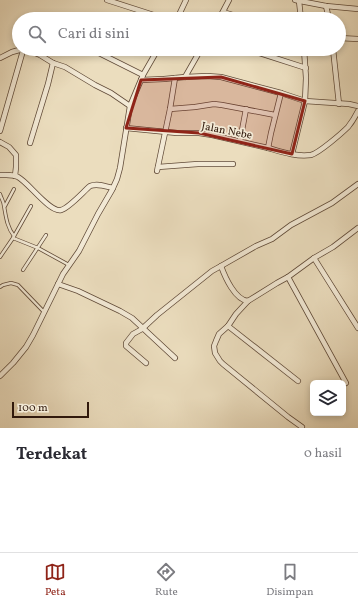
<!DOCTYPE html>
<html lang="id">
<style>
body{margin:0;font-family:Vollkorn,serif;background:#f2f2f3;color:#2b2b33}
.controls{position:absolute;right:12px;bottom:12px;display:grid;overflow:hidden;border-radius:6px;box-shadow:0 2px 6px #0003}
.controls button{width:36px;height:36px;display:grid;place-items:center;padding:0;border:0;border-bottom:1px solid #e1e1e2;background:#fff;color:#2b2b33;font:20px sans-serif}
.scale{position:absolute;left:12px;bottom:10px;width:77px;box-sizing:border-box;padding-left:4px;border:2px solid #31190c;border-top:0;font-size:11px;line-height:14px;white-space:nowrap;color:#31190c;-webkit-text-stroke:3px #f2e9d5;paint-order:stroke}
.list{margin:0;padding:0;list-style:none}
h2{display:flex;justify-content:space-between;align-items:center;height:52px;margin:0;padding:0 16px;font-size:17px}
h2 small{font-size:13px;font-weight:400;color:#7c7c81}
.icon{flex:none;width:22px;height:22px;fill:none;stroke:currentColor;stroke-width:2;stroke-linecap:round;stroke-linejoin:round}
.map{position:relative;flex:none;width:358px;height:428px;overflow:hidden}
.search{position:absolute;background:#fff;box-shadow:0 2px 6px #0003;left:12px;right:12px;top:12px;height:44px;display:flex;align-items:center;gap:10px;box-sizing:border-box;padding:0 14px;border-radius:22px;color:#7c7c81;font-size:15px}
.sheet{height:124px;background:#fff}
nav{display:flex;justify-content:space-around;align-items:center;box-sizing:border-box;height:56px;border-top:1px solid #e1e1e2;background:#fff;font-size:11px;color:#7c7c81}
nav a{display:grid;justify-items:center;gap:2px}
nav .on{color:#8f2418}
.map>svg:first-child{display:block}
.lines{fill:none;stroke-linecap:round;stroke-linejoin:round}
.service-casing{stroke:#604a38;stroke-width:4}
.minor-casing{stroke:#604a38;stroke-width:6}
.service{stroke:#f2e9d5;stroke-width:2.5}
.minor{stroke:#f2e9d5;stroke-width:4.5}
.marked{fill:#8f2418;fill-opacity:0.2;stroke:#8f2418;stroke-width:3;stroke-linejoin:round}
.labels{text-anchor:middle;stroke-width:3.5;stroke-linejoin:round;paint-order:stroke}
.street-label{font-size:11px;fill:#31190c;stroke:#f2e9d5}
</style>
<div class="map">
<svg width="358" height="428" viewBox="0 0 358 428">
<rect width="100%" height="100%" fill="#ebddbe"/>
<filter id="stains"><feTurbulence type="fractalNoise" baseFrequency=".005" numOctaves="4"/><feColorMatrix values="0 0 0 0 .2 0 0 0 0 .09 0 0 0 0 .02 0 0 0 .5 -.17"/></filter>
<radialGradient id="worn" r=".72"><stop offset=".6" stop-color="#630" stop-opacity="0"/><stop offset="1" stop-color="#630" stop-opacity=".3"/></radialGradient>
<g class="lines">
<defs>
<g id="service">
<path d="M 0,194 C 1,198 4,202 4,206 C 6,217 7,227 14,236 L 13,238 L 38,248 L 69,265"/>
<polyline points="5,206 14,189"/>
<polyline points="0,257 13,238 31,206"/>
<polyline points="23,270 46,235"/>
<polyline points="0,287 3,285 11,283 18,285 44,312"/>
</g>
<g id="minor">
<polyline points="107,0 166,19"/>
<polyline points="295,0 326,6 358,9"/>
<polyline points="299,1 301,19"/>
<polyline points="326,6 329,19"/>
<polyline points="223,12 246,19"/>
<polyline points="177,19 186,0"/>
<polyline points="219,19 229,0"/>
<polyline points="339,38 358,39"/>
<polyline points="26,49 40,55 53,63 65,67 95,85 111,93 130,106"/>
<polyline points="91,49 143,75"/>
<polyline points="247,49 306,68"/>
<polyline points="333,49 339,104"/>
<polyline points="0,58 12,52 23,49"/>
<polyline points="185,77 201,49"/>
<polyline points="141,80 164,79 185,77 207,76 221,77 281,93 305,101 349,104 358,106"/>
<polyline points="170,109 195,107 214,104 222,105 275,115"/>
<polyline points="126,128 177,133 199,133 212,135 268,148 271,133 281,93"/>
<polyline points="0,131 22,54 24,49"/>
<polyline points="240,141 246,109"/>
<polyline points="0,142 9,147 16,155 16,167 15,176"/>
<polyline points="30,143 48,84 53,63"/>
<path d="M 268,148 C 282,152 296,157 311,155 C 319,153 342,133 348,127 C 352,122 355,117 358,111"/>
<polyline points="292,154 305,101 306,78 304,49"/>
<polyline points="158,167 198,164 233,164"/>
<polyline points="157,171 170,109 175,78"/>
<path d="M 0,175 C 6,175 13,174 18,177 C 28,182 50,213 61,210 C 69,208 83,192 90,186 C 97,183 105,186 113,188"/>
<polyline points="314,258 358,328"/>
<polyline points="221,266 256,246 272,239 291,225 332,203 358,184"/>
<polyline points="288,277 346,383"/>
<polyline points="58,284 78,291 120,311 132,318 175,358"/>
<polyline points="248,301 236,314 228,326 219,334 216,341 214,346 215,353 220,361 223,364 288,417 302,427"/>
<polyline points="228,326 298,381"/>
<path d="M 146,363 L 126,346 L 126,343 L 133,334 L 142,329 L 157,315 L 212,271 L 221,266 C 225,277 235,300 248,301 L 277,283 L 288,277 L 314,258 L 333,247 L 358,228"/>
<polyline points="0,376 13,363 26,347 33,335 63,274 79,251 98,214 112,190 117,179 120,168 130,106 143,75 158,49"/>
</g>
</defs>
<use href="#service" class="service-casing"/>
<use href="#minor" class="minor-casing"/>
<use href="#service" class="service"/>
<use href="#minor" class="minor"/>
</g>
<path class="marked" d="M 221,77 L 305,101 L 292,154 L 199,133 L 126,128 L 141,80 Z"/>
<g class="labels">
<g class="street-label">
<text transform="translate(227 130) rotate(11)" y="4">Jalan Nebe</text>
</g>
</g>
<rect width="100%" height="100%" filter="url(#stains)"/>
<rect width="100%" height="100%" fill="url(#worn)"/>
</svg>
<div class="controls">
<button><svg class="icon" aria-label="layers" viewBox="0 0 24 24"><path d="M12 4l9 5-9 5-9-5zM3 14l9 5 9-5"/></svg></button>
</div>
<div class="scale">100 m</div>
<div class="search"><svg class="icon" aria-label="search" viewBox="0 0 24 24"><circle cx="10" cy="10" r="6"/><path d="M15 15l6 6"/></svg>Cari di sini</div>
</div>
<section class="sheet">
<h2>Terdekat<small>0 hasil</small></h2>
<ul class="list">
</ul>
</section>
<nav>
<a class="on"><svg class="icon" aria-label="map" viewBox="0 0 24 24"><path d="M3 6l6-2 6 2 6-2v14l-6 2-6-2-6 2zM9 4v14M15 6v14"/></svg>Peta</a>
<a><svg class="icon" aria-label="directions" viewBox="0 0 24 24"><path d="M12 3l9 9-9 9-9-9zM9 14v-3h6M13 9l2 2-2 2"/></svg>Rute</a>
<a><svg class="icon" aria-label="saved" viewBox="0 0 24 24"><path d="M7 4h10v16l-5-4-5 4z"/></svg>Disimpan</a>
</nav>
